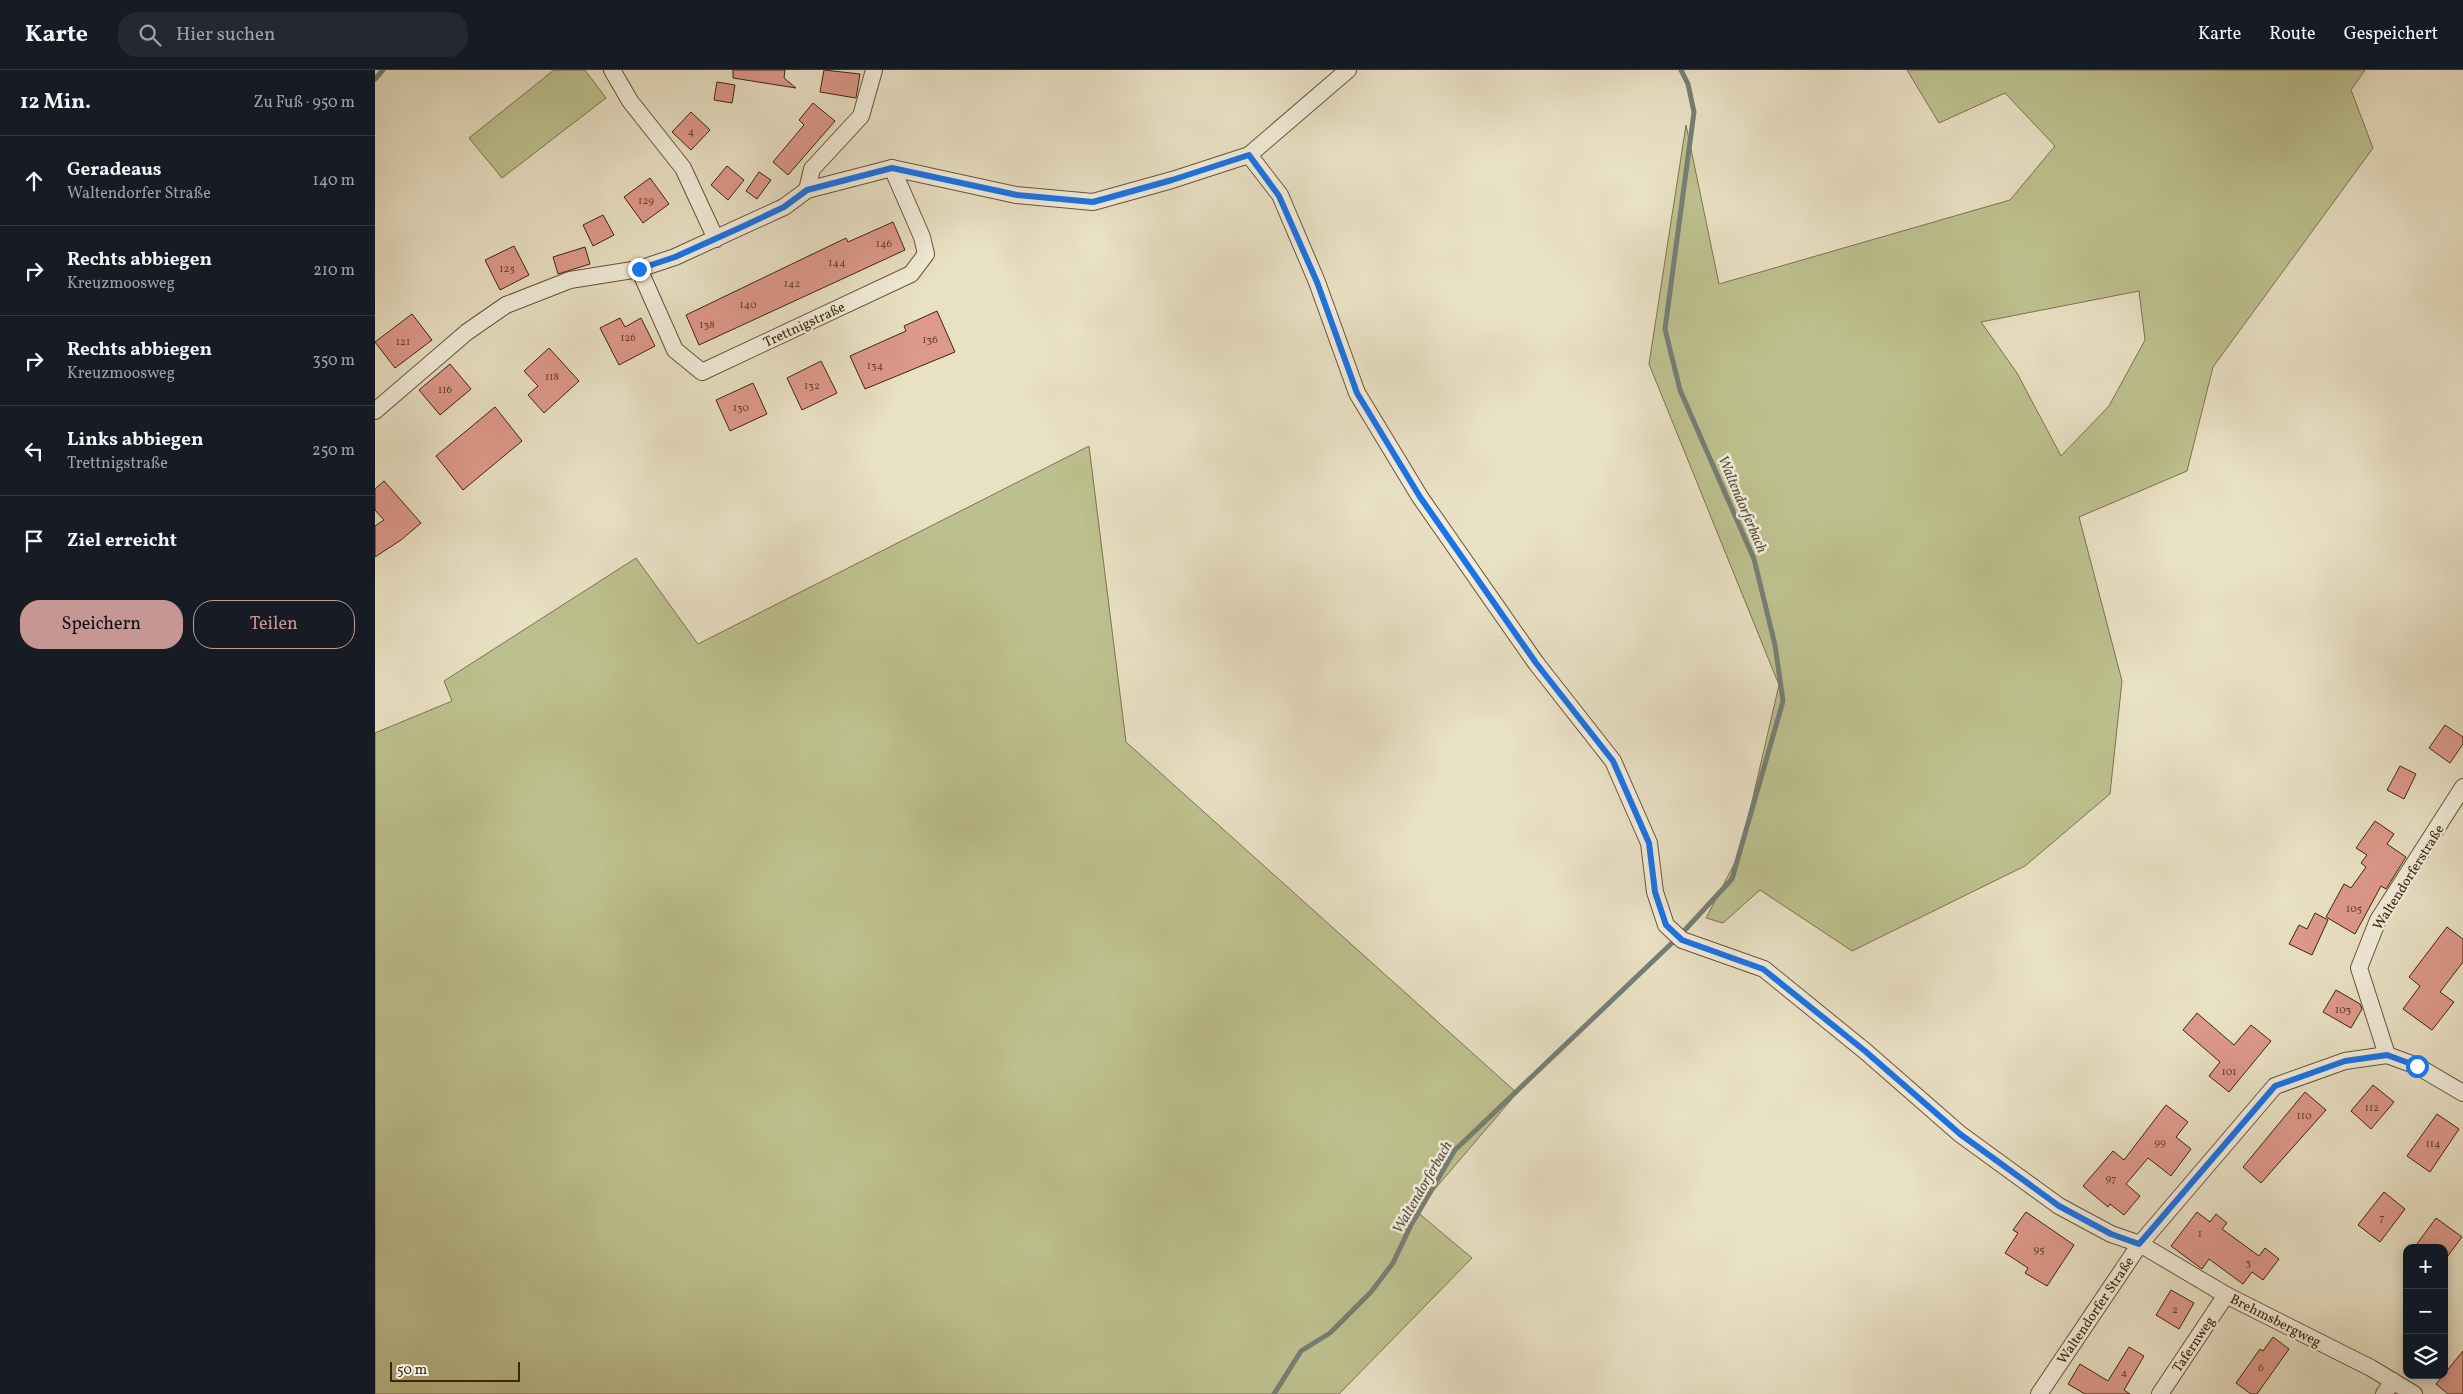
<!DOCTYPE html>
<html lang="de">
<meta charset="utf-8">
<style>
body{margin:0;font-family:Vollkorn,serif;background:#242831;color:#f1f3f6}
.controls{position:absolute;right:15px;bottom:15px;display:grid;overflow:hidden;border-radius:10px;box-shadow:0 2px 12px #0003}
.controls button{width:45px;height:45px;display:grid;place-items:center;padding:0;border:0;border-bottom:1px solid #363941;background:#171b24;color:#f1f3f6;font:25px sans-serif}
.scale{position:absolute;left:15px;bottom:12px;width:130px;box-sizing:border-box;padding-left:5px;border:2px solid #41230e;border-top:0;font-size:14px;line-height:18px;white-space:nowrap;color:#41230e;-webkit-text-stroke:4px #f1ecd9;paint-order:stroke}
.stop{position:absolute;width:15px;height:15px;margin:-11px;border:4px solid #1a73e8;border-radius:50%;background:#fff}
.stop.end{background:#1a73e8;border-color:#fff;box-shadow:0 1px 5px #0008}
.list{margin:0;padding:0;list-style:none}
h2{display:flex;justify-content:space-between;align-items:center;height:65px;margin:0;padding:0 20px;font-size:21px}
h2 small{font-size:16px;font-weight:400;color:#9ea1a6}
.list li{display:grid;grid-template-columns:32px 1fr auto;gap:15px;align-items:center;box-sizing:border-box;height:90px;padding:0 20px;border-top:1px solid #363941}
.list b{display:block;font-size:19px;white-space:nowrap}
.list p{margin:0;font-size:16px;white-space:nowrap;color:#9ea1a6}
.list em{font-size:16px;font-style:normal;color:#9ea1a6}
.actions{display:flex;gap:10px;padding:15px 20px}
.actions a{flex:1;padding:11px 0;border:1px solid #c59692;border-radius:20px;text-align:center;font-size:18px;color:#c59692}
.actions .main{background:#c59692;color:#111}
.icon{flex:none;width:28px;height:28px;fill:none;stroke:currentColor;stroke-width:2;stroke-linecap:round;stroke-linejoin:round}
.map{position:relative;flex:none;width:2088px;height:1324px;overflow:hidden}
header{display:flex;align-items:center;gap:30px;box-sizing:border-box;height:70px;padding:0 25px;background:#171b24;border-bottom:1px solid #363941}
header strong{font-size:24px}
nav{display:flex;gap:28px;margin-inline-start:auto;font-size:18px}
.search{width:350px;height:45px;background:#242831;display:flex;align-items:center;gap:12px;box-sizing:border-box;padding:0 18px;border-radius:20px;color:#9ea1a6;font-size:19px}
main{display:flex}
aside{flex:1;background:#171b24}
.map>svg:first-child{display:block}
.green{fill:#bdc18f;stroke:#7f724e;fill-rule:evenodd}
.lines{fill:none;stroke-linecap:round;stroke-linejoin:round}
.stream{stroke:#767f75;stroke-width:5}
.building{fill:#dd998a;stroke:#41230e}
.minor-casing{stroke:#6b523c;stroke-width:18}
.minor{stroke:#f1ecd9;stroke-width:16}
.route{stroke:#1a73e8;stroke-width:6}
.labels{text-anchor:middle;stroke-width:5;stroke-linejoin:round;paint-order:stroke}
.number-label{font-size:11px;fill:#68402d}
.street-label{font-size:14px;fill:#41230e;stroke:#f1ecd9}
.water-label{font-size:15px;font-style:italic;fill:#5b5142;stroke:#f1ecd9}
</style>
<header>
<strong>Karte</strong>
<div class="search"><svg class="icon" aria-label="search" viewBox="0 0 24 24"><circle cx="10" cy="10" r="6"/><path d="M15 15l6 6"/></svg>Hier suchen</div>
<nav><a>Karte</a><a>Route</a><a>Gespeichert</a></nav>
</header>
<main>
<aside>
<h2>12 Min.<small>Zu Fuß · 950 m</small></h2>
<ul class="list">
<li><svg class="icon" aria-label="ahead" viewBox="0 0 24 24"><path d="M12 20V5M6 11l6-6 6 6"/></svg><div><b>Geradeaus</b><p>Waltendorfer Straße</p></div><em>140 m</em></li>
<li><svg class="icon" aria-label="right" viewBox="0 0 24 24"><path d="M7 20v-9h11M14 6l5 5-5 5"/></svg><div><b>Rechts abbiegen</b><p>Kreuzmoosweg</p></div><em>210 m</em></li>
<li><svg class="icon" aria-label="right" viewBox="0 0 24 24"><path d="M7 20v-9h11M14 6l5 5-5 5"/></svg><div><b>Rechts abbiegen</b><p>Kreuzmoosweg</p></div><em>350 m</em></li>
<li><svg class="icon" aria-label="left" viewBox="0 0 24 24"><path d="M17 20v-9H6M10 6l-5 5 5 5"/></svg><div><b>Links abbiegen</b><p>Trettnigstraße</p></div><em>250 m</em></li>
<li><svg class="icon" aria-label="arrive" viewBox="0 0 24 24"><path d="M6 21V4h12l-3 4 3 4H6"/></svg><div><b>Ziel erreicht</b></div></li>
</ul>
<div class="actions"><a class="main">Speichern</a><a>Teilen</a></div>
</aside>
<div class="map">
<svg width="2088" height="1324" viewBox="0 0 2088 1324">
<rect width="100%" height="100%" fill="#e9e1c4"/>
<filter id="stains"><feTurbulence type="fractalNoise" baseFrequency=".004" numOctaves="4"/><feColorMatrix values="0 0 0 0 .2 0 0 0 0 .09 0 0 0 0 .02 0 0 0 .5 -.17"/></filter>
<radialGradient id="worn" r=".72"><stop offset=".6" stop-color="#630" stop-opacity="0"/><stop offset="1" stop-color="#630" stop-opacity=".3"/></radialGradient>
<g class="green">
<polygon points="179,0 210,0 231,28 127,108 94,68"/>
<path d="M 1532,0 L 1990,0 L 1976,20 L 1998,78 L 1838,297 L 1812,401 L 1704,447 L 1747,611 L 1735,724 L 1650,796 L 1477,881 L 1385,820 L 1348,853 L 1331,848 L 1365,783 L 1404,615 L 1274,294 L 1311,55 L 1344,214 L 1635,130 L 1680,76 L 1630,23 L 1564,53 ZM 1764,221 L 1770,270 L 1734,336 L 1686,386 L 1642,303 L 1606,252 Z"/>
<polygon points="714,376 751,672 1142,1023 1041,1141 1097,1188 964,1324 0,1324 0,663 77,631 69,611 261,488 323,574"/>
</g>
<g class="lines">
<g class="stream">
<polyline points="1306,0 1313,14 1319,42 1290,259 1305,320 1379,489 1400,575 1408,631 1357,809 1309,861"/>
<polyline points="0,9 8,0"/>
<polyline points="899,1324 926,1281 955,1263 996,1222 1018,1193 1036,1155 1080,1080 1298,872"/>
</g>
</g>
<g class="building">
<polygon points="358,0 410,0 409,8 421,18 358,8"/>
<polygon points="449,0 485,4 481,28 445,22"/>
<polygon points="342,12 360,15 357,33 339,30"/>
<polygon points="438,33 460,51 413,105 398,92 429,55 424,50"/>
<polygon points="316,42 335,60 316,80 297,62"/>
<polygon points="352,96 369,110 353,130 336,115"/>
<polygon points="384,102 396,110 382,129 371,121"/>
<polygon points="275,108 294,134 268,153 249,127"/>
<polygon points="228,145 239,165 218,176 208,155"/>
<polygon points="518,152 530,180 324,275 311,245 471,168 473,172"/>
<polygon points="139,176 154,205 125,220 110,190"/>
<polygon points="210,177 215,194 183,204 178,187"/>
<polygon points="562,241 580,282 490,319 475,286 531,261 529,256"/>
<polygon points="37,244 57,270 20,298 0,272"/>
<polygon points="245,248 250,257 266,248 280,276 244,295 225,258"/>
<polygon points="174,278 204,311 169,343 153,325 163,316 149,301"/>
<polygon points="446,291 462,323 427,340 412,308"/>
<polygon points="75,294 96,319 65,345 44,320"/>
<polygon points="378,313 392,344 355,361 341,330"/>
<polygon points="120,337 147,371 88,420 61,386"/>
<polygon points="9,411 46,453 26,470 0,487 0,456 9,450 0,440 0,419"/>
<polygon points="2070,655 2088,667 2088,674 2075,693 2054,678"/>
<polygon points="2025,696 2041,704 2029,729 2012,720"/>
<polygon points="2000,751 2019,764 2012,774 2031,787 2011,819 2006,816 1980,864 1951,847 1969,814 1976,818 1991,797 1986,793 1992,785 1981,778"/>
<polygon points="1940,843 1953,850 1937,885 1914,874 1924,855 1932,859"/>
<polygon points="2072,857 2088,869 2088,892 2065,922 2079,932 2057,960 2028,939 2045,916 2034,907"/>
<polygon points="1961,920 1985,934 1987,939 1976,958 1948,942"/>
<polygon points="1822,943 1859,975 1876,955 1896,971 1854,1022 1834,1006 1845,992 1808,960"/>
<polygon points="1998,1015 2019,1032 1996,1059 1976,1041"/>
<polygon points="1930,1022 1951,1040 1886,1113 1868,1097"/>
<polygon points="1791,1035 1813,1052 1801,1067 1816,1079 1796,1106 1773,1088 1751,1114 1765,1126 1749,1145 1735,1134 1733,1137 1708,1116 1738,1081 1749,1090"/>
<polygon points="2062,1044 2084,1059 2055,1102 2032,1086"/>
<polygon points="2009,1122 2030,1139 2005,1172 1983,1155"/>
<polygon points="1651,1142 1699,1175 1672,1216 1650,1203 1653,1198 1630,1183 1643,1163 1638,1160"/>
<polygon points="1822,1142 1835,1152 1841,1144 1852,1153 1847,1159 1884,1186 1890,1178 1904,1189 1888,1210 1877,1202 1868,1214 1834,1189 1827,1199 1796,1176"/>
<polygon points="2061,1148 2087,1167 2069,1191 2069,1178 2039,1178"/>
<polygon points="1796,1220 1819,1233 1804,1259 1781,1245"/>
<polygon points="1898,1267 1914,1279 1882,1324 1876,1324 1861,1313 1885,1279 1888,1281"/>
<polygon points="1754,1277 1769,1286 1749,1320 1755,1324 1710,1324 1693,1314 1705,1294 1733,1311"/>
<polygon points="2088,1281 2088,1324 2073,1324 2061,1314"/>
</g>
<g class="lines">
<defs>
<g id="minor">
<polyline points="237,0 255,31 308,98 341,169"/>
<polyline points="874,85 905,125 942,212 982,323 1045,427 1161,593 1238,691 1274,773 1280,822 1291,855 1307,870 1389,899 1490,981 1585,1064 1684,1136 1736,1164 1765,1174 1851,1225 1996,1298 2039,1324"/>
<polyline points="432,120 437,99 486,46 499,0"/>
<polyline points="264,199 300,280 327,302 536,204 551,184 547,167 517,98"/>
<polyline points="0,341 92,262 131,235 195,210 264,199 300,187 409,137 432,120 517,98 641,125 718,132 797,110 874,85 973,0"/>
<polyline points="2012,985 1984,898 2003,850 2088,717"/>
<polyline points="1664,1324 1765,1174 1900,1016 1970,991 2012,985 2042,996 2088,1023"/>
<polyline points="1785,1324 1851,1225"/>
<polyline points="2009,1324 2018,1311"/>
</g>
</defs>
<use href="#minor" class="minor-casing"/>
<use href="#minor" class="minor"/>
</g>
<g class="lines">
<polyline class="route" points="264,199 300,187 371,155 409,137 432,120 517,98 642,125 718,132 797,110 874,85 904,126 942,212 982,323 1045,427 1161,593 1238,691 1274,773 1280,822 1291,855 1307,870 1388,899 1490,981 1585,1064 1684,1136 1736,1164 1764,1174 1900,1016 1970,991 2012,985 2042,996"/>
</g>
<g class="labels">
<g class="number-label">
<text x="316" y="65">4</text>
<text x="271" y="134">129</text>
<text x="509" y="177">146</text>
<text x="462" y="196">144</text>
<text x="132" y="202">125</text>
<text x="417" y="217">142</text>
<text x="373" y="238">140</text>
<text x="332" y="258">138</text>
<text x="253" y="271">126</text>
<text x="555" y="273">136</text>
<text x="28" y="275">121</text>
<text x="500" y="299">134</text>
<text x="177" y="310">118</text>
<text x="437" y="319">132</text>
<text x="70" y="323">116</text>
<text x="366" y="341">130</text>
<text x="1979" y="842">105</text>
<text x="1968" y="943">103</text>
<text x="1854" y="1005">101</text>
<text x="1997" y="1041">112</text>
<text x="1929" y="1049">110</text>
<text x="1785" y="1076">99</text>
<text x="2058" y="1077">114</text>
<text x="1736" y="1112">97</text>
<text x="2007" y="1151">7</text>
<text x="1825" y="1167">1</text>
<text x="1664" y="1183">95</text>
<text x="1873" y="1196">3</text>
<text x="1800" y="1243">2</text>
<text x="1886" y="1301">6</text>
<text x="1749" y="1306">4</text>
</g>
<g class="street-label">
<text transform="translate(429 254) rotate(-25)" y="5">Trettnigstraße</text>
<text transform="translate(2033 807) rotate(-58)" y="5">Waltendorferstraße</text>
<text transform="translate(1720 1240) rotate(-56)" y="5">Waltendorfer Straße</text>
<text transform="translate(1901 1250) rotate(27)" y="5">Brehmsbergweg</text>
<text transform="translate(1818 1274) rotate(-56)" y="5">Tafernweg</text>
</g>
<g class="water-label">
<text transform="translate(1368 434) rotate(67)" y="5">Waltendorferbach</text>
<text transform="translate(1047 1117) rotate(-60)" y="5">Waltendorferbach</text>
</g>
</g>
<rect width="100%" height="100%" filter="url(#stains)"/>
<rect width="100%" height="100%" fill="url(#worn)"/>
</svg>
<div class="controls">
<button>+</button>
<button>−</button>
<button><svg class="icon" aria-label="layers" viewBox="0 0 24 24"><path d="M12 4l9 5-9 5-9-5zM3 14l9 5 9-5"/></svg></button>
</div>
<div class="scale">50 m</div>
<div class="stop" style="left:2042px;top:996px"></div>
<div class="stop end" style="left:264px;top:199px"></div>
</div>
</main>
